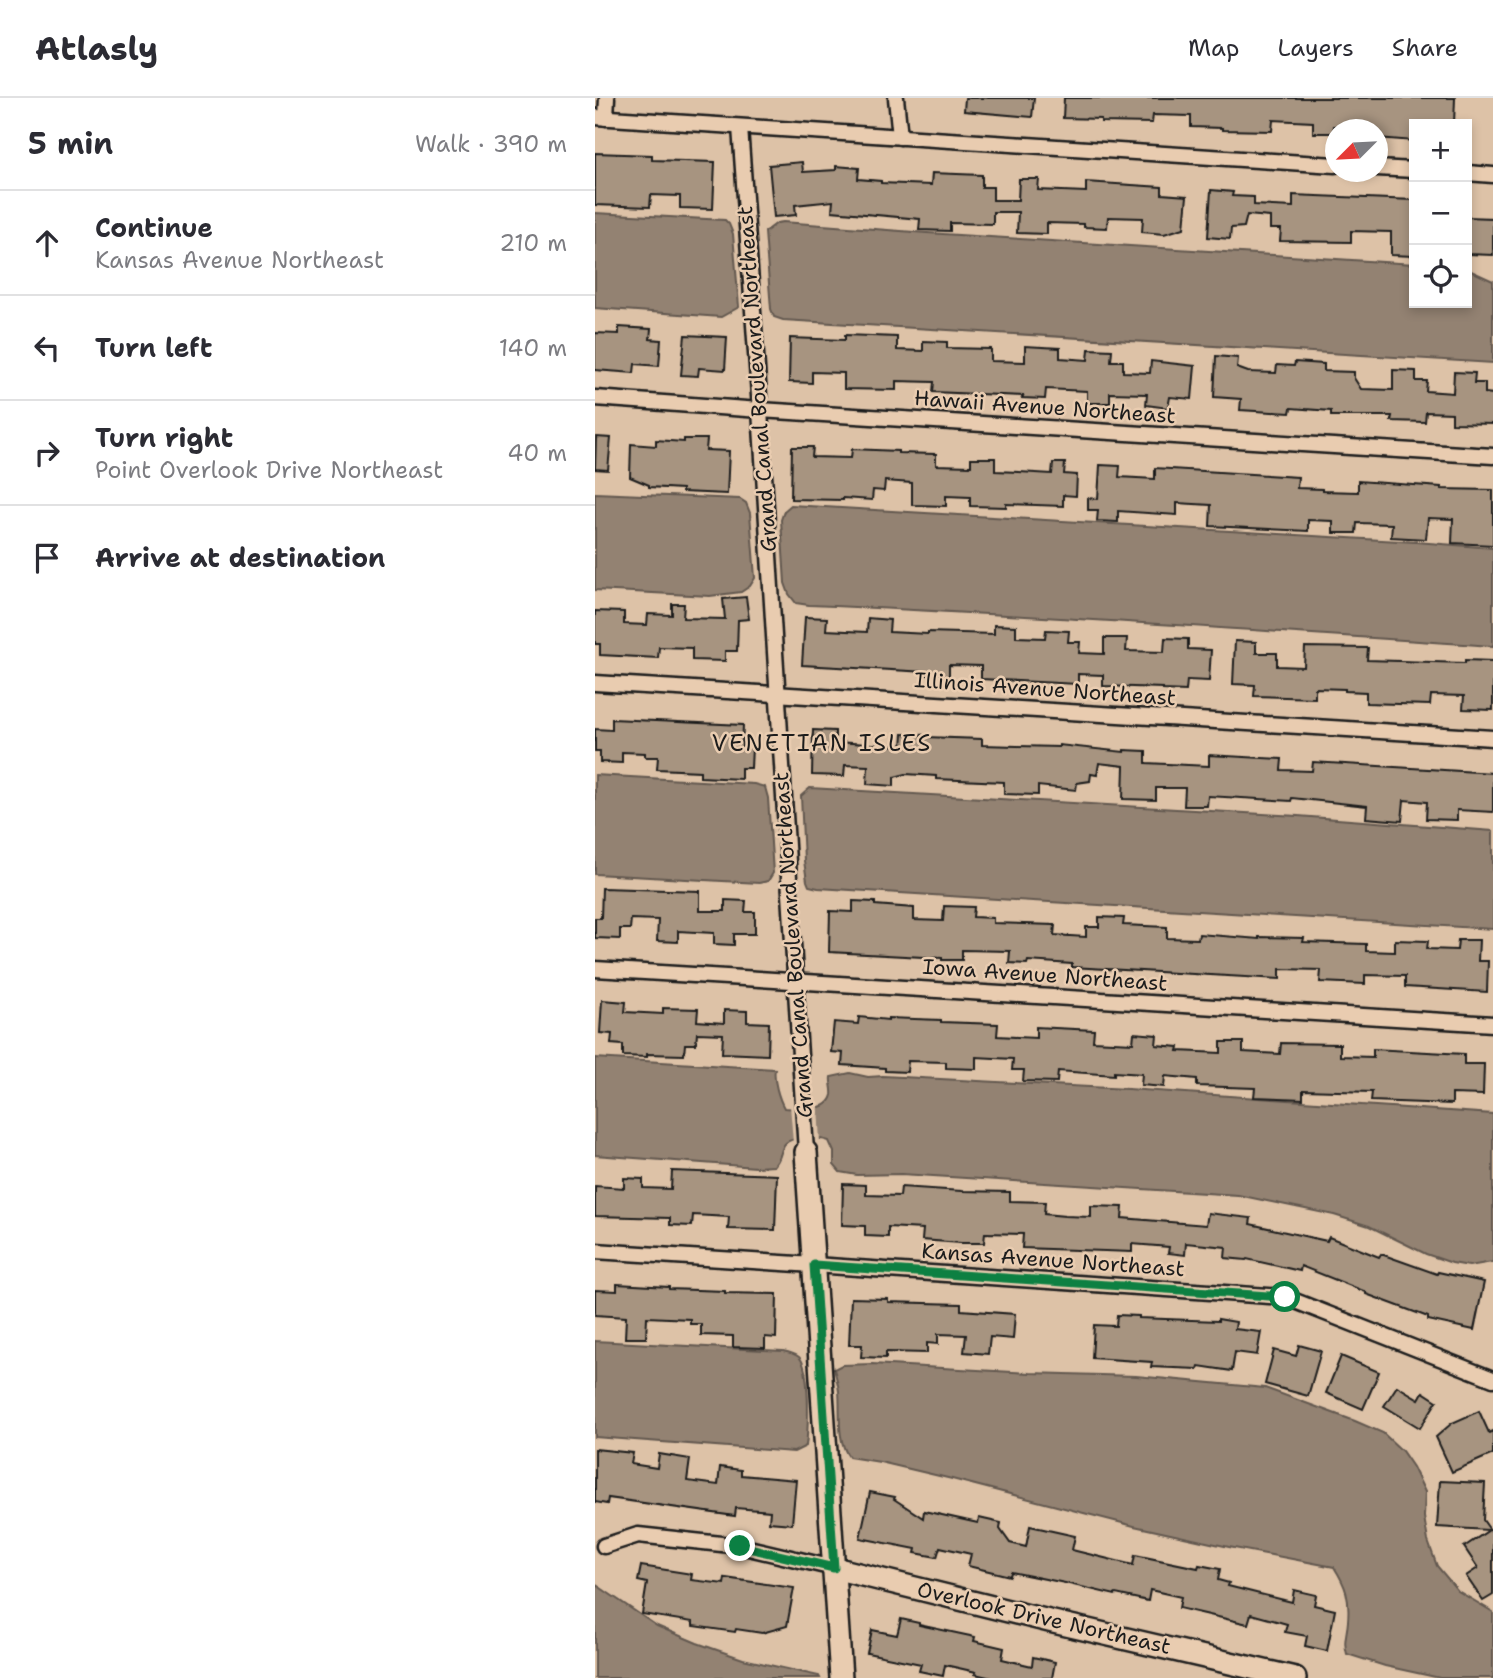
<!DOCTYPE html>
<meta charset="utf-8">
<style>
body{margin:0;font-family:"Shantell Sans",sans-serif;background:#f2f2f3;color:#2b2b33}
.controls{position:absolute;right:21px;top:21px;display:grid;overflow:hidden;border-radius:0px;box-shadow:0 4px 10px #0003}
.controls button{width:63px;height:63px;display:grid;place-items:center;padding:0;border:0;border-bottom:2px solid #e1e1e2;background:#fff;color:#2b2b33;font:35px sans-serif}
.compass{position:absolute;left:730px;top:21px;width:63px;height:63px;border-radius:50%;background:#fff;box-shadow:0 4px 10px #0003;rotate:246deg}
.stop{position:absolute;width:21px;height:21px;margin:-16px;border:5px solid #0b8043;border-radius:50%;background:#fff}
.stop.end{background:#0b8043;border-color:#fff;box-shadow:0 2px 7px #0008}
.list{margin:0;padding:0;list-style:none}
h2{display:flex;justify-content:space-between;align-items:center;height:91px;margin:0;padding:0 28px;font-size:30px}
h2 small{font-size:23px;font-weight:400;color:#7c7c81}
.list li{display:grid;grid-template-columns:46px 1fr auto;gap:21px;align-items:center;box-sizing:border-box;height:105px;padding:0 28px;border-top:2px solid #e1e1e2}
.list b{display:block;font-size:26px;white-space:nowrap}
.list p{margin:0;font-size:23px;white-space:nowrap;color:#7c7c81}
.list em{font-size:23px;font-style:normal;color:#7c7c81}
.icon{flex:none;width:38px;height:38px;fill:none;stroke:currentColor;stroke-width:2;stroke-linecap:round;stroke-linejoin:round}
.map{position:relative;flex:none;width:898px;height:1580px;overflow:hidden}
header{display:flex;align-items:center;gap:42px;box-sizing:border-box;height:98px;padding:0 35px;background:#fff;border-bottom:2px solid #e1e1e2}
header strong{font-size:33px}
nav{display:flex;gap:38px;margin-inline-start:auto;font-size:24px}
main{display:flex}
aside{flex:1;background:#fff}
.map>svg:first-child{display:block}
.water{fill:#938272;stroke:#635950;stroke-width:2}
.pier{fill:#ddc2a7}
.building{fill:#a79480;stroke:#1c1c1c;stroke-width:2}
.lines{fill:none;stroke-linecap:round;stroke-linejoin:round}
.street-casing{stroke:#1c1c1c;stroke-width:19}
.secondary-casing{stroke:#1c1c1c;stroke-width:26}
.street{stroke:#e9ccb0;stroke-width:14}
.secondary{stroke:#e9ccb0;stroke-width:21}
.route{stroke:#0b8043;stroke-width:9}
.labels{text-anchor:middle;stroke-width:5;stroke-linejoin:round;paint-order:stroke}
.street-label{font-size:21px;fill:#1c1c1c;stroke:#e9ccb0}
.neighbourhood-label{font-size:23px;letter-spacing:2px;fill:#1c1c1c;stroke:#e9ccb0}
</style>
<header>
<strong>Atlasly</strong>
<nav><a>Map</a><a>Layers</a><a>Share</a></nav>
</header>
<main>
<aside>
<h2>5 min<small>Walk · 390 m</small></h2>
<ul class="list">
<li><svg class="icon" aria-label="ahead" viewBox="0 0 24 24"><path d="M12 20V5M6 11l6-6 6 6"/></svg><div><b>Continue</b><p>Kansas Avenue Northeast</p></div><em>210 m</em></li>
<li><svg class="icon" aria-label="left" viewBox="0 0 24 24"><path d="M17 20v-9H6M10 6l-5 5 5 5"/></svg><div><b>Turn left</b></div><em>140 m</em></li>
<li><svg class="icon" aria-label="right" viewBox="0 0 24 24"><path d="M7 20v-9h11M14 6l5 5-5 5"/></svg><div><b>Turn right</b><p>Point Overlook Drive Northeast</p></div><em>40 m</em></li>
<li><svg class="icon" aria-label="arrive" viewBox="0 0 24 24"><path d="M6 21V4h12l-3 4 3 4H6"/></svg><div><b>Arrive at destination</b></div></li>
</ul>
</aside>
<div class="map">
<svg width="898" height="1580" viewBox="0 0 898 1580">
<rect width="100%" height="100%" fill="#ddc2a7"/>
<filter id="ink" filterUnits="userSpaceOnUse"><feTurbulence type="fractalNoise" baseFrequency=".0143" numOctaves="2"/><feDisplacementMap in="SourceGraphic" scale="14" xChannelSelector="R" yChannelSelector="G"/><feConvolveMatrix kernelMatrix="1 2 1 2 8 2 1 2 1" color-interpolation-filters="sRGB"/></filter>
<g filter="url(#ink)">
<g class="water">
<polygon points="0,115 130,122 134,126 138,136 144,209 126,219 0,210"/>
<polygon points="188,124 332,135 819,166 819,205 872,205 872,171 898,183 898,265 188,222 179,219 176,211 170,134 182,125"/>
<polygon points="0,395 145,401 151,405 155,415 160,480 155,488 146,494 115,498 0,492"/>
<path d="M 196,407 L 821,444 L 898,450 L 898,548 C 670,533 442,517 214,507 L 201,505 L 194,496 L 190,485 L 186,422 L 189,413 Z"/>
<polygon points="0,677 159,686 170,689 173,700 178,775 173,783 164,785 0,776"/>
<polygon points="215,690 703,718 898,733 898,831 223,790 214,788 212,783 209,763 206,698"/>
<path d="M 0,960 L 180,971 C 178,982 184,1001 189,1010 C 203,1011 233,1015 237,997 C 238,991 235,985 236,979 L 255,975 L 273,979 L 288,978 L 533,991 L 898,1016 L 898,1164 L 874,1168 L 857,1165 L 831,1156 L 774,1128 L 739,1117 L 643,1097 L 306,1076 L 262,1077 L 245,1074 L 239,1067 L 239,1054 L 234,1043 C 224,1040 195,1037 189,1047 C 184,1056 187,1059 179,1068 L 161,1069 L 0,1057 Z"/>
<path d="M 0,1243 L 188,1253 C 193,1254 200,1256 204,1259 C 216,1270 213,1332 211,1348 L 199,1354 L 0,1339 Z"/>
<path d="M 277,1266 L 435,1275 L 541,1278 L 670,1290 L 760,1323 L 788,1335 L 807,1353 L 818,1369 L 830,1394 L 829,1419 L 833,1443 L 842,1468 L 863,1493 L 898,1514 L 898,1580 L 845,1580 L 790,1568 L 752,1556 C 748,1541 752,1538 753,1523 C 755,1500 751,1488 739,1469 L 634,1449 L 539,1428 L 357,1381 L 285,1364 L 254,1359 C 241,1341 246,1315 244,1293 C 243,1286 241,1278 239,1271 L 247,1267 Z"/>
<polygon points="0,1486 62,1528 102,1545 148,1561 224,1578 225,1580 0,1580"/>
</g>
<polygon class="pier" points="223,1006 225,1045 198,1045 195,1007"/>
<g class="building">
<polygon points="370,0 439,0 437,19 369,13"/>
<polygon points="469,0 860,0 859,26 819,26 819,43 782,40 782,32 772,32 772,29 739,28 738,35 718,35 718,24 678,22 677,33 627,32 627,30 596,29 596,18 558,17 557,25 506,24 506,21 468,20"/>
<polygon points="0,55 57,57 57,62 120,64 118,111 85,110 85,98 56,97 55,109 0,107"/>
<polygon points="207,64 208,74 241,72 241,68 264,70 263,81 286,83 286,85 336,87 337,75 387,77 387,89 398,89 398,102 423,102 424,81 444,81 443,92 491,94 491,84 567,89 567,96 592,98 589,130 569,136 547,134 548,120 513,119 512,130 489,129 489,126 452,125 452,136 422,135 423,114 398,114 398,126 355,125 355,133 324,132 325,121 237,113 238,103 200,107 201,117 179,119 174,67"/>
<polygon points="616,92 638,94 637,98 659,99 659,107 698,109 698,97 819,102 819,158 796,157 796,134 756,133 756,144 685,143 686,131 675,131 675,119 652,117 649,129 636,130 635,141 613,139"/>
<polygon points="872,119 898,120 898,157 872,156"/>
<polygon points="24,229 56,231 55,241 66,242 64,268 40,266 39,275 0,272 0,235 24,236"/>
<polygon points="90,237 132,239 130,272 104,270 103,278 86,277"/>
<polygon points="250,237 302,239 302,252 328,253 328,243 352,244 352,250 396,251 396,263 430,264 430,248 465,250 465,260 493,262 494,251 517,252 516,263 528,263 528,274 555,275 556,263 600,268 597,301 575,299 573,310 551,307 552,296 515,295 515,305 492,305 492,293 451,291 450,301 427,300 428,298 338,294 339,284 301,283 301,292 249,291 249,275 217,274 217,285 194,284 195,240 250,242"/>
<polygon points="621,258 643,260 642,270 653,274 681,275 682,267 699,268 700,264 729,266 729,273 759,274 759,280 766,291 798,292 798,272 821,273 821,283 832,283 831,293 858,295 859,274 880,275 879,285 890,285 890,295 898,296 898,326 857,325 857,315 831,314 830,324 796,323 797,318 736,318 736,313 696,310 695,315 645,312 646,301 619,299"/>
<polygon points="1,339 16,340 13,372 0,371"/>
<polygon points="89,341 112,341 111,352 134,353 132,396 87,394 87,391 54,389 54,387 35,379 36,346 61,348 61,342 89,344"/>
<polygon points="197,349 218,349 217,359 256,360 257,351 303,353 303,355 341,356 341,367 376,368 376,360 400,360 400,373 424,374 457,376 458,365 470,365 469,376 482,377 481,398 468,397 468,408 411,406 411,409 375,408 375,399 351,398 351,408 317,407 317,385 290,383 289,393 278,392 277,402 248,400 248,402 196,401"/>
<polygon points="505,367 525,368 524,379 560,381 560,370 703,379 702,390 727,391 727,393 763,394 763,383 846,389 846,391 898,392 898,447 857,445 858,421 833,420 831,441 796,439 797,426 762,425 761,435 738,435 738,423 713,422 713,433 615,428 616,407 582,405 582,417 523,413 523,424 502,423 503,412 493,412 493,400 503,401"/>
<polygon points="151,499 154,521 143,522 142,553 130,553 130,563 97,562 97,550 64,549 63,560 5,557 5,546 0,546 0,513 29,514 29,526 52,527 53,516 77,517 77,506 89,506 88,520 130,521 128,501"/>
<polygon points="210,519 232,520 231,532 272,534 273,520 295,522 294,534 333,536 333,534 399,536 399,527 421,528 421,539 450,540 451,532 474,533 473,544 485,544 484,555 509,556 509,540 532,540 531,553 569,554 570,540 593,541 593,551 616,552 614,583 592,582 591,593 568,592 568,590 508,588 508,577 483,576 483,586 386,581 386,568 354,567 354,578 332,577 332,574 207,567"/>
<polygon points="640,543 661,544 661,555 682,555 682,568 709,569 710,549 773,550 772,562 870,565 870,562 898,563 898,612 868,611 869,598 836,597 835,607 771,605 771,594 750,593 750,591 720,590 720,600 659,598 660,587 638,586"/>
<polygon points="17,621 148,627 147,648 157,649 156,670 146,670 146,681 105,679 105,673 62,671 63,659 50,659 50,655 27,654 27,665 5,664 5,653 0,653 0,631 17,632"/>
<polygon points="218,632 240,633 240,644 307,648 308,636 330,637 330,639 387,641 387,647 464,649 464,647 529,654 529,652 551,653 551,665 614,668 614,657 687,661 686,672 717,673 718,664 898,675 898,714 862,712 862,722 831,721 832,704 809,702 807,723 771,720 772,708 697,700 696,703 613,698 612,708 589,708 590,690 561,690 561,702 528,701 529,668 504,665 502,677 496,676 495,683 482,685 481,692 443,688 443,697 409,696 409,684 341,681 341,678 311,676 299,679 299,688 272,686 273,668 250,667 249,678 217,677"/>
<polygon points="7,790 105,793 105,813 130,813 130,802 151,803 150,814 160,814 160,836 139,836 139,847 119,846 119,835 83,833 83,844 62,843 63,822 36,821 35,831 25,831 25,841 0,840 0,820 6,820"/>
<polygon points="258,803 280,804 280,807 319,810 319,822 348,823 349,808 379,809 378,819 398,820 398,825 460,827 459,837 491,839 491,829 504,829 504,819 529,820 528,827 572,829 572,840 603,841 604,836 664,841 664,839 709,840 708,844 771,846 771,853 800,854 800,842 833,843 832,851 862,852 863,842 884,842 883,863 893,863 892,894 810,889 810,878 770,877 770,886 725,884 726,872 685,871 685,881 477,869 477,866 433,863 432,866 414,865 415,853 367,852 367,862 347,862 347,860 234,854 235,813 258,814"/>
<polygon points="7,902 31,904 30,914 68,916 68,910 103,911 102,923 129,925 129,912 152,913 152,924 174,925 173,957 127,955 128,936 102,935 101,946 90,946 89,957 52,956 52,959 28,958 28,947 16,946 17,936 5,935"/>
<polygon points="264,919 293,922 293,920 346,922 346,924 403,926 402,938 441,940 441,929 499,932 498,943 538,945 539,935 562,937 561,947 584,949 583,953 626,955 626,944 648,944 648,954 685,956 686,945 745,946 745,958 778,959 778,951 869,956 869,966 889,966 888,997 857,996 857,1006 776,1003 777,994 708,992 708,1001 659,999 660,990 602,988 602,981 570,978 569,989 546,987 547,976 519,974 519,977 463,973 462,984 428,983 429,972 417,972 418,961 381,959 381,971 351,970 351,964 313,963 312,974 290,973 290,970 247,967 248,955 236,954 239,924 263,926"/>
<polygon points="77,1073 182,1077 180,1132 133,1131 134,1119 98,1117 97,1128 75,1127 75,1120 0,1118 0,1088 29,1090 29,1080 48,1081 48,1090 76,1091"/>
<polygon points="248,1086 271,1087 271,1097 305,1098 306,1089 367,1093 415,1094 415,1103 450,1104 449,1116 470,1118 496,1119 496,1108 528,1109 527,1120 611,1127 613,1115 656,1120 655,1126 732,1143 734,1139 784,1159 786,1156 842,1176 843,1174 889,1184 879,1232 833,1222 833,1219 771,1196 771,1194 706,1168 705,1173 652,1161 651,1162 630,1160 631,1149 591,1145 590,1157 573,1155 574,1149 537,1146 537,1154 427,1150 428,1136 390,1135 389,1145 366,1145 327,1142 328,1131 293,1129 293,1139 270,1138 270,1128 247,1127"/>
<polygon points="22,1186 74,1189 74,1191 130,1193 130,1195 182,1196 181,1240 170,1239 170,1250 138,1249 138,1238 106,1237 106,1226 95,1226 95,1221 52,1219 51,1240 30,1240 31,1219 0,1217 0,1192 22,1193"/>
<polygon points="256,1200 293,1201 293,1204 366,1206 366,1212 420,1216 418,1241 395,1239 393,1256 369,1254 371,1237 343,1236 343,1246 332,1245 332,1255 291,1254 291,1260 266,1259 267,1247 254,1247"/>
<polygon points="522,1217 544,1218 544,1220 623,1223 623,1221 641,1224 640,1231 666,1234 662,1257 640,1254 637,1273 604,1268 603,1271 556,1269 557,1264 497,1260 499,1227 521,1228"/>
<polygon points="704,1247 726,1253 713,1298 670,1286 679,1252 701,1258"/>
<polygon points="746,1258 784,1274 768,1311 731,1295"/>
<polygon points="802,1288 824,1301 828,1294 842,1303 825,1330 789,1308"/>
<polygon points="884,1313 894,1335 898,1333 898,1356 857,1374 841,1339 857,1325"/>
<polygon points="0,1351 38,1355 36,1366 62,1370 64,1356 95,1361 92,1383 123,1387 125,1369 146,1372 146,1377 201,1382 197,1426 174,1424 175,1413 141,1410 140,1418 13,1400 12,1406 0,1404"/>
<polygon points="845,1383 890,1385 888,1422 895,1432 898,1430 898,1497 888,1503 871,1478 883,1470 869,1449 894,1432 842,1429"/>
<polygon points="275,1394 300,1399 299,1401 328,1420 329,1413 383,1425 384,1420 406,1425 405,1431 415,1445 431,1449 435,1428 480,1438 477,1452 538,1467 540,1457 603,1470 604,1467 625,1471 623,1482 634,1485 633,1488 697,1504 699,1492 721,1497 719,1507 740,1512 732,1553 710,1548 712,1538 690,1534 692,1526 656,1516 653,1526 584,1510 586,1499 555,1492 553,1503 521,1496 520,1497 470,1485 416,1474 415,1478 373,1468 376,1456 345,1449 342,1459 320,1455 321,1451 265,1440"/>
<polygon points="46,1468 97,1476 96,1482 129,1486 130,1480 199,1490 192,1528 167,1535 141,1531 140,1534 98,1528 98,1524 47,1516 52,1485 43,1483"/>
<polygon points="306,1521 324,1525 324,1527 380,1539 379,1543 409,1550 407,1561 437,1568 438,1559 460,1564 457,1580 397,1580 380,1576 381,1574 350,1567 348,1578 324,1573 326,1566 272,1555 277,1532 302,1537"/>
</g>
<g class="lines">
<defs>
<g id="street">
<polyline points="301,0 305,39"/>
<polyline points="0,19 740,67"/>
<polyline points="11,20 12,0"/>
<polyline points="145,29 165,312 211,1054"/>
<polyline points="782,70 819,72"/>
<polyline points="872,75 898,77"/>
<polyline points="0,300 165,312 898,358"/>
<polyline points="0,585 898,640"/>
<polyline points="0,871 898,926"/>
<polyline points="0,1153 219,1167 690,1199 898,1281"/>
<polyline points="9,1448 43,1437 145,1448 239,1470"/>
</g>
<g id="secondary">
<polyline points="211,1054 246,1580"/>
<polyline points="239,1470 454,1523 700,1580"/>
</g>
</defs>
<use href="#street" class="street-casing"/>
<use href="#secondary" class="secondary-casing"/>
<use href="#street" class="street"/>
<use href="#secondary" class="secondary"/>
</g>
</g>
<g class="lines" filter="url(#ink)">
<polyline class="route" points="145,1448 239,1470 219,1167 690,1199"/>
</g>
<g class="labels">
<g class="street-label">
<text transform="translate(162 281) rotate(-94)" y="7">Grand Canal Boulevard Northeast</text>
<text transform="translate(450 309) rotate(4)" y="7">Hawaii Avenue Northeast</text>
<text transform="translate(450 591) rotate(4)" y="7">Illinois Avenue Northeast</text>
<text transform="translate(198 847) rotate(-94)" y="7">Grand Canal Boulevard Northeast</text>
<text transform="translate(450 877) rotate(4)" y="7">Iowa Avenue Northeast</text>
<text transform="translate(458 1162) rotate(4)" y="7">Kansas Avenue Northeast</text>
<text transform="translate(449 1520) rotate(13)" y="7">Overlook Drive Northeast</text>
</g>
<g class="neighbourhood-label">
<text x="227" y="653">VENETIAN ISLES</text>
</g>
</g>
</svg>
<div class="controls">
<button>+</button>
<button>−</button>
<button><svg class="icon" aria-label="locate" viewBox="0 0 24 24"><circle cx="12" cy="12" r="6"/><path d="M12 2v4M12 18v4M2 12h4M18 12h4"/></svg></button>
</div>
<svg class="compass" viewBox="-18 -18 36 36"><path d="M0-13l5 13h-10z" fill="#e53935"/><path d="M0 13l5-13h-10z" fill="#7c7c81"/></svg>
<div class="stop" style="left:690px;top:1199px"></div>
<div class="stop end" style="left:145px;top:1448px"></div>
</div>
</main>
